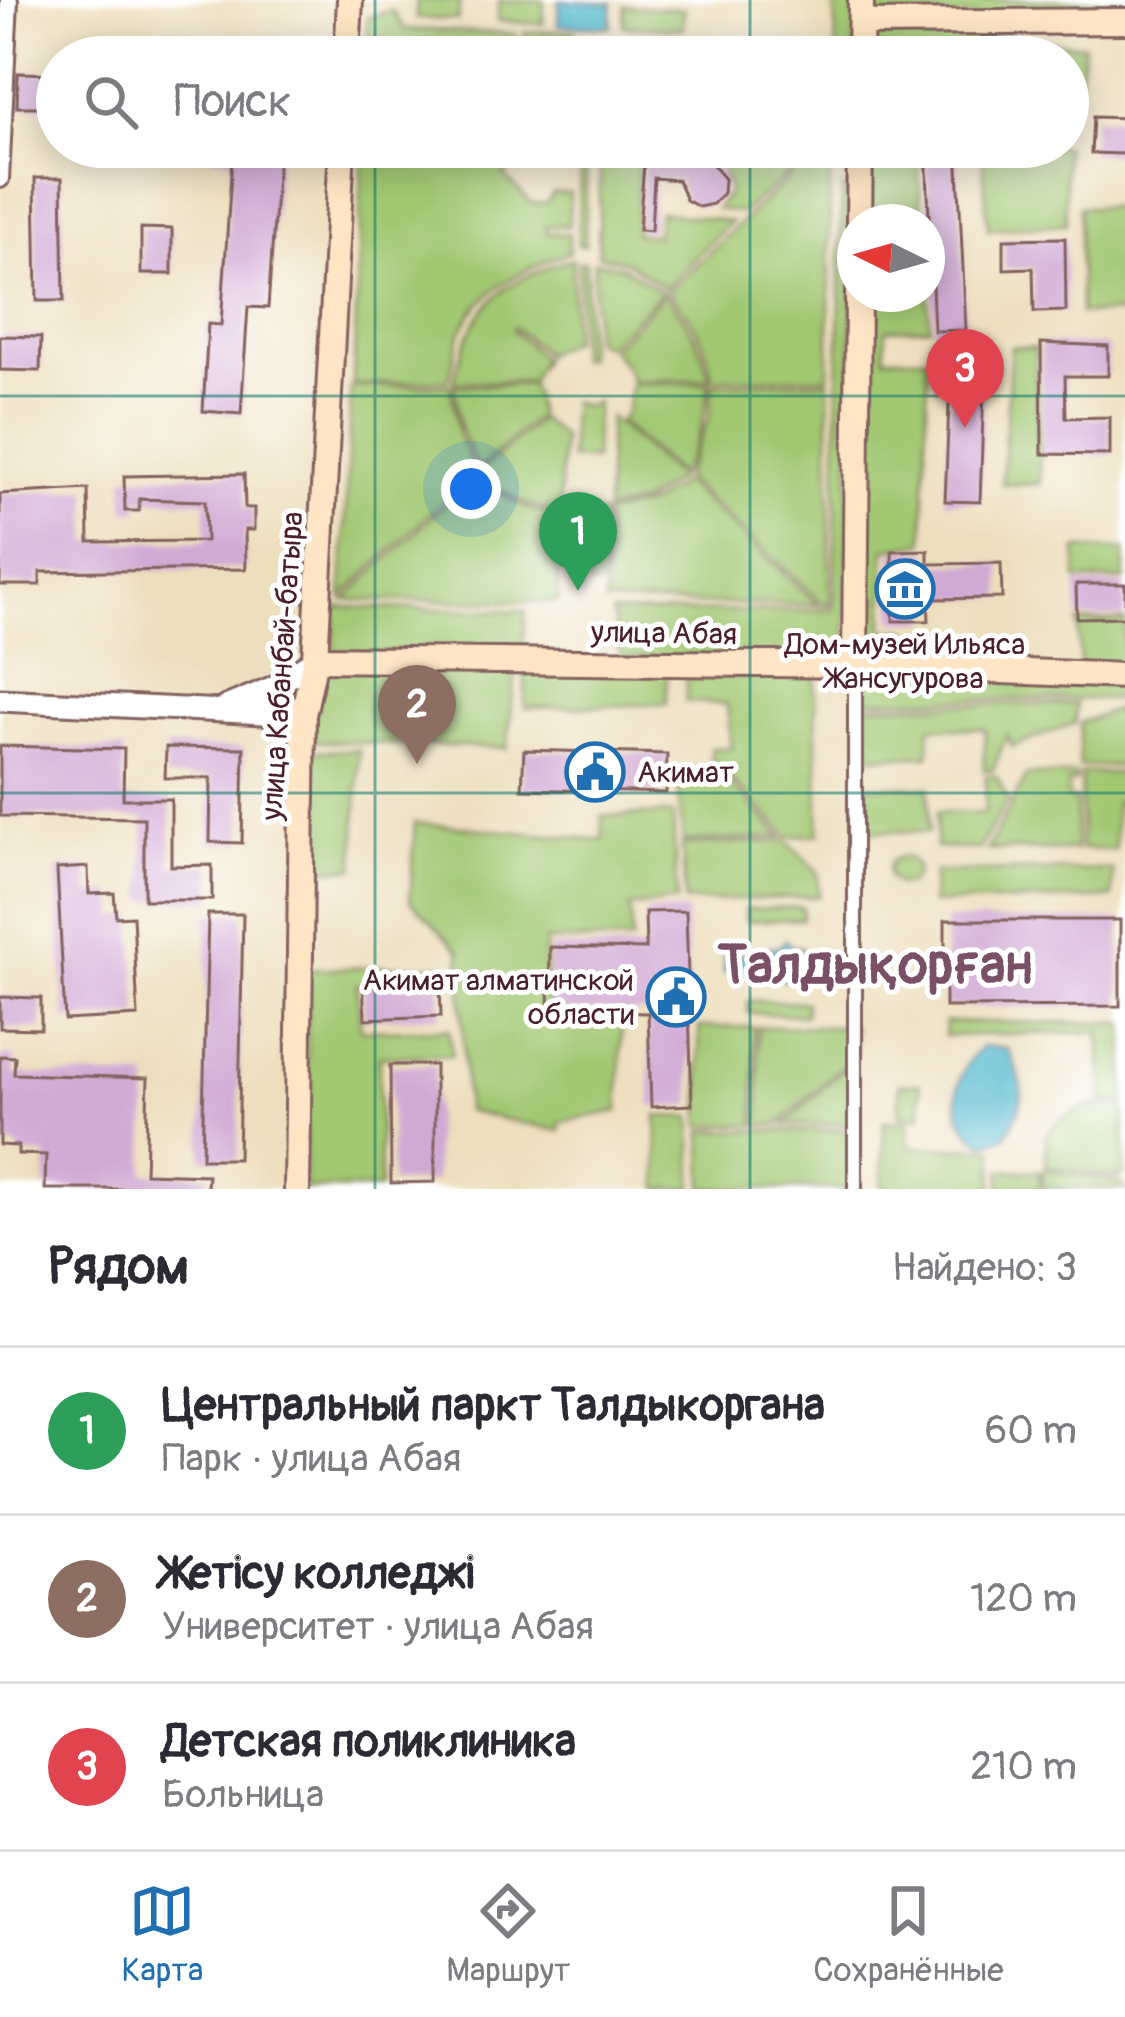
<!DOCTYPE html>
<html lang="ru">
<meta charset="utf-8">
<style>
body{margin:0;font-family:Pangolin,sans-serif;background:#f7f7f7;color:#2b2b33}
.compass{position:absolute;left:837px;top:204px;width:108px;height:108px;border-radius:50%;background:#fff;box-shadow:0 6px 30px #0003;rotate:275deg}
.you{position:absolute;left:471px;top:489px;width:42px;height:42px;margin:-30px;border:9px solid #fff;border-radius:50%;background:#1a73e8;box-shadow:0 0 0 18px #1a73e833}
.badge{display:grid;place-items:center;width:78px;height:78px;border-radius:50%;background:#1f6fb2;color:#fff;font-size:39px;font-weight:700}
.pin{position:absolute;translate:-50% -99px;filter:drop-shadow(0 3px 6px #0008)}
.pin::after{content:'';position:absolute;top:63px;width:42px;height:36px;background:inherit;clip-path:polygon(0 0,100% 0,50% 100%)}
.list{margin:0;padding:0;list-style:none}
h2{display:flex;justify-content:space-between;align-items:center;height:156px;margin:0;padding:0 48px;font-size:51px}
h2 small{font-size:39px;font-weight:400;color:#7c7c81}
.list li{display:grid;grid-template-columns:78px 1fr auto;gap:36px;align-items:center;box-sizing:border-box;height:168px;padding:0 48px;border-top:3px solid #e1e1e2}
.list b{display:block;font-size:45px;white-space:nowrap}
.list p{margin:0;font-size:39px;white-space:nowrap;color:#7c7c81}
.list em{font-size:39px;font-style:normal;color:#7c7c81}
.icon{flex:none;width:66px;height:66px;fill:none;stroke:currentColor;stroke-width:2;stroke-linecap:round;stroke-linejoin:round}
.map{position:relative;flex:none;width:1125px;height:1189px;overflow:hidden}
.search{position:absolute;background:#fff;box-shadow:0 6px 30px #0003;left:36px;right:36px;top:36px;height:132px;display:flex;align-items:center;gap:30px;box-sizing:border-box;padding:0 42px;border-radius:66px;color:#7c7c81;font-size:45px}
.sheet{height:660px;background:#fff}
nav{display:flex;justify-content:space-around;align-items:center;box-sizing:border-box;height:168px;border-top:3px solid #e1e1e2;background:#fff;font-size:33px;color:#7c7c81}
nav a{display:grid;justify-items:center;gap:6px}
nav .on{color:#1f6fb2}
.map>svg:first-child{display:block}
.green{fill:#a2c872;stroke:#76744e;stroke-width:3}
.water{fill:#50b8ce;stroke:#4d6c7c;stroke-width:3}
.building{fill:#d1aad4}
.lines{fill:none;stroke-linecap:round;stroke-linejoin:round}
.pedestrian-casing{stroke:#83625e;stroke-width:18}
.minor-casing{stroke:#83625e;stroke-width:22}
.tertiary-casing{stroke:#83625e;stroke-width:27}
.secondary-casing{stroke:#83625e;stroke-width:30}
.pedestrian{stroke:#fff;stroke-width:12}
.minor{stroke:#fff;stroke-width:16}
.tertiary{stroke:#fff;stroke-width:21}
.secondary{stroke:#fee5c5;stroke-width:24}
.grid{fill:none;stroke:#0f766e;stroke-width:3;stroke-opacity:0.55}
.labels{text-anchor:middle;stroke-width:10;stroke-linejoin:round;paint-order:stroke}
.street-label{font-size:30px;fill:#4a1f2b;stroke:#fff}
.poi-label{font-size:30px;fill:#4a1f2b;stroke:#fff}
.town-label{font-size:54px;font-weight:bold;fill:#795066;stroke:#fff}
</style>
<div class="map">
<svg width="1125" height="1189" viewBox="0 0 1125 1189">
<rect width="100%" height="100%" fill="#fff"/>
<filter id="ink" filterUnits="userSpaceOnUse"><feTurbulence type="fractalNoise" baseFrequency=".00833" numOctaves="2"/><feDisplacementMap in="SourceGraphic" scale="24" xChannelSelector="R" yChannelSelector="G"/><feConvolveMatrix kernelMatrix="1 2 1 2 8 2 1 2 1" color-interpolation-filters="sRGB"/></filter>
<filter id="wash" filterUnits="userSpaceOnUse"><feTurbulence type="fractalNoise" baseFrequency=".004" numOctaves="4" result="noise"/><feDisplacementMap in="SourceGraphic" scale="48" xChannelSelector="R" yChannelSelector="G"/><feGaussianBlur stdDeviation="2.7" result="paint"/><feColorMatrix in="noise" values="0 0 0 0 0 0 0 0 0 0 0 0 0 0 0 0 0 1.4 0 .05"/><feComposite in="paint" operator="in"/></filter>
<g filter="url(#wash)">
<rect width="100%" height="100%" fill="#eddfbd"/>
<g class="green">
<polygon points="417,0 460,0 458,20 416,18"/>
<polygon points="499,0 544,0 543,24 497,21"/>
<polygon points="835,0 856,0 855,57 836,57"/>
<polygon points="867,0 1125,0 1125,16 867,17"/>
<polygon points="625,6 684,9 683,29 624,26"/>
<polygon points="393,11 404,29 515,34 525,57 367,57 368,17"/>
<polygon points="871,23 1084,45 1078,88 1068,88 1068,57 871,57"/>
<polygon points="574,31 572,57 533,57 528,53 524,32"/>
<polygon points="670,39 709,40 708,57 668,57"/>
<polygon points="604,41 662,42 660,57 603,57"/>
<path d="M 363,147 L 571,147 L 571,166 L 552,166 L 547,154 L 532,153 L 504,175 L 531,203 L 546,203 L 553,193 L 570,193 L 569,226 L 546,226 L 547,233 L 569,234 L 569,252 C 526,268 481,288 461,332 C 455,347 453,365 449,380 L 353,385 Z"/>
<polygon points="581,147 587,147 585,245 578,245"/>
<polygon points="601,147 707,147 705,158 639,153 635,234 656,235 659,212 731,221 665,288 627,262 598,255"/>
<polygon points="793,147 817,149 742,213 716,209 729,192 717,150 789,155"/>
<path d="M 822,147 L 830,147 L 829,377 L 712,379 C 708,342 692,319 668,291 Z"/>
<polygon points="870,147 907,147 918,161 922,222 869,222"/>
<polygon points="982,147 1064,147 1066,224 988,229"/>
<polygon points="842,188 854,198 846,660 621,657 612,613 834,610"/>
<polygon points="1079,207 1125,207 1125,313 1080,314"/>
<path d="M 573,259 L 572,340 L 545,354 L 514,327 L 512,330 L 542,358 L 531,381 L 454,382 C 471,306 499,281 573,259 Z"/>
<polygon points="594,261 623,267 662,292 607,346 593,340"/>
<polygon points="579,262 586,262 586,359 578,359"/>
<polygon points="927,288 930,327 886,329 885,357 928,357 924,543 885,549 884,630 909,630 904,661 865,658 868,294 927,294"/>
<path d="M 665,294 C 688,321 702,344 709,379 L 631,381 L 627,368 L 611,349 Z"/>
<polygon points="1011,347 1035,348 1040,484 1002,484"/>
<polygon points="829,381 830,605 825,605 684,478 709,417 712,384"/>
<path d="M 709,383 C 705,417 698,445 680,475 L 619,422 L 626,412 L 631,384 Z"/>
<polygon points="531,384 538,416 478,469 460,428 454,386"/>
<polygon points="450,385 458,433 474,471 342,597 351,387"/>
<polygon points="571,402 585,407 596,402 594,460 570,459"/>
<polygon points="609,417 678,478 644,502 606,511"/>
<path d="M 540,419 L 562,437 L 559,511 C 526,510 504,493 480,472 Z"/>
<path d="M 477,474 C 502,496 525,514 560,514 L 558,602 L 345,600 Z"/>
<polygon points="683,482 819,605 605,603 606,514 648,505"/>
<polygon points="602,514 602,586 588,585 590,515"/>
<polygon points="1077,549 1125,550 1125,580 1077,580"/>
<polygon points="336,607 526,611 522,657 334,651"/>
<polygon points="1125,621 1125,670 1080,669 1078,622"/>
<polygon points="330,667 516,670 507,748 310,741 321,682"/>
<polygon points="525,667 667,668 666,704 525,708"/>
<polygon points="686,671 815,675 820,834 788,837 711,758 712,748 731,748 727,704 686,702"/>
<polygon points="862,671 1125,681 1125,699 864,700"/>
<polygon points="1076,704 1075,723 1012,747 1007,735 993,770 984,770 985,729 930,727 929,756 864,756 863,705"/>
<polygon points="1125,706 1125,766 1079,766 1080,723"/>
<polygon points="359,750 355,868 310,869 310,751"/>
<polygon points="720,773 782,837 683,842 677,774"/>
<polygon points="1081,773 1125,773 1125,802 1115,803 1115,850 1081,849"/>
<polygon points="1027,775 1076,775 1076,782 1068,782 1068,799 1076,800 1076,850 987,850"/>
<polygon points="986,776 996,776 1008,800 979,849 936,848 937,812 985,813"/>
<polygon points="863,785 929,787 929,832 862,831"/>
<polygon points="673,814 677,901 630,907 632,941 545,941 548,1017 622,1017 619,1111 560,1122 560,1131 466,1111 460,951 410,900 415,823 603,840 602,816"/>
<polygon points="787,841 818,872 819,896 685,902 682,845"/>
<circle cx="902" cy="871" r="14"/>
<polygon points="1113,870 1112,898 931,904 934,872"/>
<polygon points="802,907 802,919 746,921 745,909"/>
<polygon points="446,965 448,975 357,985 361,1030 449,1029 452,1055 379,1057 380,1189 305,1189 308,969"/>
<polygon points="748,1001 805,1002 805,1015 748,1013"/>
<polygon points="945,1022 1125,1023 1125,1102 1103,1101 1100,1032 944,1036"/>
<polygon points="853,1026 855,1053 778,1125 759,1125 758,1027"/>
<polygon points="699,1027 754,1027 755,1125 701,1126"/>
<polygon points="853,1059 853,1124 784,1125"/>
<polygon points="899,1084 920,1084 921,1116 899,1116"/>
<polygon points="1089,1105 1125,1106 1125,1175 1117,1178 1046,1166 1046,1135 1061,1119"/>
<polygon points="657,1116 692,1117 693,1189 659,1189"/>
<polygon points="884,1121 909,1121 909,1147 994,1148 993,1189 882,1189"/>
<polygon points="852,1130 851,1189 704,1189 703,1131"/>
<polygon points="1043,1169 1121,1183 1125,1189 1044,1189"/>
<rect x="1001" y="1171" width="39" height="18"/>
</g>
<g class="water">
<polygon points="559,1 612,3 611,27 558,25"/>
<polygon points="785,940 792,947 801,947 801,956 806,961 800,969 801,975 793,974 783,981 779,976 769,976 768,972 724,972 724,955 769,954 770,947 779,947"/>
<path d="M 983,1046 L 1008,1049 C 1026,1089 1028,1099 1005,1137 L 985,1144 C 947,1121 950,1073 983,1046 Z"/>
</g>
<g id="blocks">
<g class="building">
<polygon points="18,73 57,74 57,107 17,107"/>
<polygon points="1093,117 1125,118 1125,154 1091,153"/>
<polygon points="204,147 279,147 268,308 248,307 241,414 203,411 208,324 221,325 232,159 203,156"/>
<polygon points="926,147 957,147 966,330 934,331"/>
<polygon points="645,150 656,151 656,159 712,163 724,179 723,193 713,204 699,207 686,200 678,180 654,178 651,231 639,230"/>
<polygon points="35,178 62,178 64,301 37,301"/>
<polygon points="141,228 172,229 172,274 141,274"/>
<polygon points="1065,238 1066,311 1034,312 1033,268 1004,269 1004,239"/>
<polygon points="0,336 41,337 40,371 0,370"/>
<polygon points="1041,343 1108,346 1108,376 1065,376 1066,418 1110,417 1110,455 1042,454"/>
<polygon points="951,355 985,356 980,502 945,501"/>
<polygon points="244,474 245,508 254,508 254,530 245,530 246,569 40,572 40,585 0,585 0,494 88,489 89,542 206,541 205,501 139,499 139,511 125,511 124,476"/>
<polygon points="928,550 928,564 1001,563 1002,598 928,599 929,621 893,621 892,551"/>
<polygon points="1076,584 1125,584 1125,617 1077,618"/>
<polygon points="0,746 124,749 123,799 171,799 171,866 212,865 212,900 144,900 144,818 0,816"/>
<polygon points="166,747 244,748 242,843 210,842 211,778 165,778"/>
<polygon points="524,750 667,754 666,793 522,789"/>
<polygon points="88,867 89,894 114,893 116,917 133,916 138,1016 65,1020 57,869"/>
<polygon points="686,911 692,1105 651,1107 648,1013 549,1011 550,947 646,949 645,912"/>
<polygon points="208,914 243,914 238,1159 202,1159"/>
<polygon points="945,920 1120,920 1120,1006 945,1007"/>
<polygon points="440,983 441,1016 365,1019 363,986"/>
<polygon points="0,997 41,998 41,1029 0,1028"/>
<polygon points="0,1056 15,1057 14,1074 148,1078 145,1173 208,1175 207,1189 45,1189 46,1155 18,1154 18,1146 0,1145"/>
<polygon points="390,1065 435,1065 435,1182 391,1183"/>
</g>
</g>
</g>
<g filter="url(#ink)">
<use href="#blocks" fill-opacity="0" stroke="#83625e" stroke-width="3"/>
<g class="lines">
<defs>
<polyline id="pedestrian" points="855,1189 855,665"/>
<polyline id="minor" points="0,179 9,0"/>
<g id="tertiary">
<polyline points="0,700 303,715"/>
<polyline points="226,707 274,687 315,659"/>
</g>
<g id="secondary">
<polyline points="861,23 1125,21"/>
<polyline points="347,57 350,0"/>
<polyline points="860,57 861,0"/>
<polyline points="859,222 860,147"/>
<polyline points="315,659 855,665 1125,676"/>
<polyline points="855,665 858,294"/>
<polyline points="297,1189 303,715 315,659 342,147"/>
</g>
</defs>
<use href="#pedestrian" class="pedestrian-casing"/>
<use href="#minor" class="minor-casing"/>
<use href="#tertiary" class="tertiary-casing"/>
<use href="#secondary" class="secondary-casing"/>
<use href="#pedestrian" class="pedestrian"/>
<use href="#minor" class="minor"/>
<use href="#tertiary" class="tertiary"/>
<use href="#secondary" class="secondary"/>
</g>
</g>
<path class="grid" d="M 375,0 L 375,57M 750,0 L 750,57M 375,147 L 375,1189M 750,147 L 750,1189M 0,396 L 1125,396M 0,793 L 1125,793"/>
<defs>
<symbol id="museum-ring" viewBox="-11 -11 22 22"><circle r="9.5" fill="#fff" stroke="#1f6fb2" stroke-width="1.5"/><path d="M0-6L6-3V-2H-6V-3ZM-5-1h2V3h-2ZM-1-1h2V3h-2ZM3-1h2V3H3ZM-6 4H6V6H-6Z" fill="#1f6fb2"/></symbol>
<symbol id="civic-ring" viewBox="-11 -11 22 22"><circle r="9.5" fill="#fff" stroke="#1f6fb2" stroke-width="1.5"/><path d="M-.6-6.5H3V-4.5H.6V-3L4-1V1h2V6H-6V1h2V-1L-.6-3ZM-1.2 2.5V6h2.4V2.5Z" fill="#1f6fb2"/></symbol>
</defs>
<g fill-rule="evenodd">
<use href="#museum-ring" x="872" y="556" width="66" height="66"/>
<use href="#civic-ring" x="562" y="739" width="66" height="66"/>
<use href="#civic-ring" x="643" y="964" width="66" height="66"/>
</g>
<g class="labels">
<g class="street-label">
<text transform="translate(664 633) rotate(1)" y="10">улица Абая</text>
<text transform="translate(282 666) rotate(-86)" y="10">улица Кабанбай-батыра</text>
</g>
<g class="poi-label">
<text x="905" y="654">Дом-музей Ильяса<tspan x="905" dy="34">Жансугурова</tspan></text>
<text x="637" y="782" text-anchor="start">Акимат</text>
<text x="634" y="990" text-anchor="end">Акимат алматинской<tspan x="634" dy="34">области</tspan></text>
</g>
<g class="town-label">
<text x="875" y="983">Талдықорған</text>
</g>
</g>
</svg>
<svg class="compass" viewBox="-18 -18 36 36"><path d="M0-13l5 13h-10z" fill="#e53935"/><path d="M0 13l5-13h-10z" fill="#7c7c81"/></svg>
<div class="you"></div>
<div class="pin badge" style="left:578px;top:591px;background:#2e9e5b">1</div>
<div class="pin badge" style="left:417px;top:764px;background:#8d6e63">2</div>
<div class="pin badge" style="left:965px;top:428px;background:#e0444e">3</div>
<div class="search"><svg class="icon" aria-label="search" viewBox="0 0 24 24"><circle cx="10" cy="10" r="6"/><path d="M15 15l6 6"/></svg>Поиск</div>
</div>
<section class="sheet">
<h2>Рядом<small>Найдено: 3</small></h2>
<ul class="list">
<li><span class="badge" style="background:#2e9e5b">1</span><div><b>Центральный паркт Талдыкоргана</b><p>Парк · улица Абая</p></div><em>60 m</em></li>
<li><span class="badge" style="background:#8d6e63">2</span><div><b>Жетісу колледжі</b><p>Университет · улица Абая</p></div><em>120 m</em></li>
<li><span class="badge" style="background:#e0444e">3</span><div><b>Детская поликлиника</b><p>Больница</p></div><em>210 m</em></li>
</ul>
</section>
<nav>
<a class="on"><svg class="icon" aria-label="map" viewBox="0 0 24 24"><path d="M3 6l6-2 6 2 6-2v14l-6 2-6-2-6 2zM9 4v14M15 6v14"/></svg>Карта</a>
<a><svg class="icon" aria-label="directions" viewBox="0 0 24 24"><path d="M12 3l9 9-9 9-9-9zM9 14v-3h6M13 9l2 2-2 2"/></svg>Маршрут</a>
<a><svg class="icon" aria-label="saved" viewBox="0 0 24 24"><path d="M7 4h10v16l-5-4-5 4z"/></svg>Сохранённые</a>
</nav>
